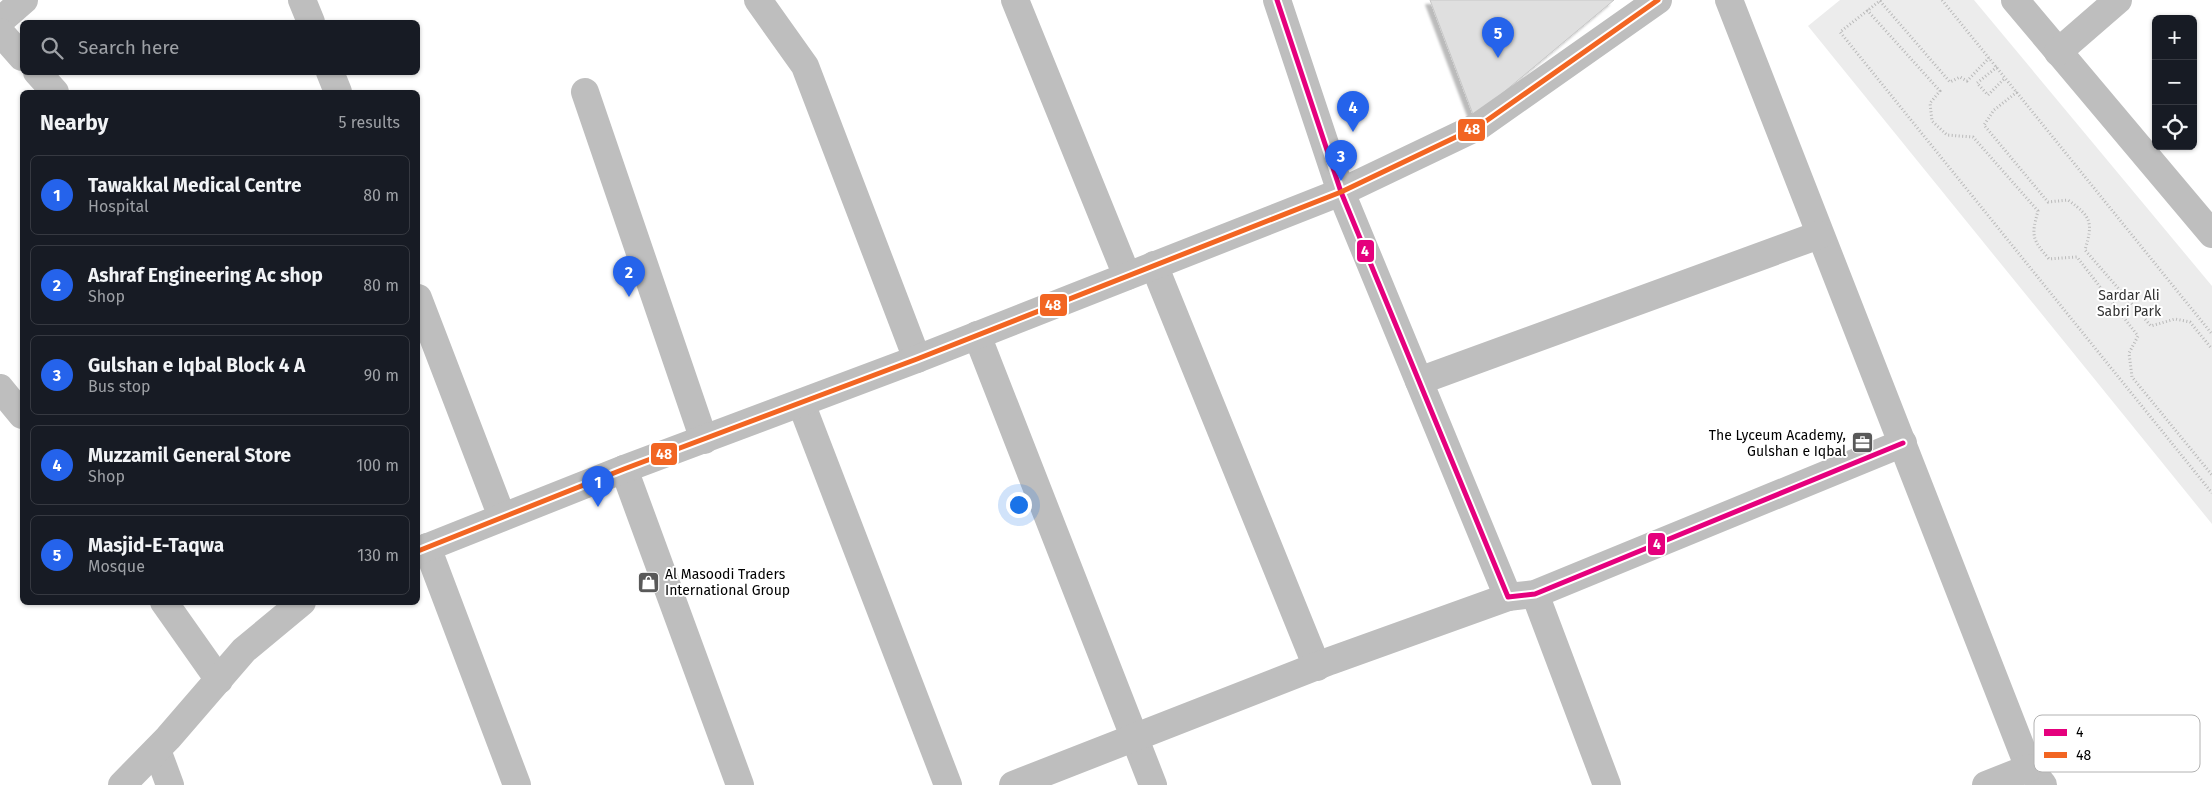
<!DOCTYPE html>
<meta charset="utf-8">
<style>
body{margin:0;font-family:"Fira Sans",sans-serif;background:#242831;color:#f1f3f6}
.controls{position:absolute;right:15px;top:15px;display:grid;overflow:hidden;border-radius:8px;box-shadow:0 1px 4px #0004}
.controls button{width:45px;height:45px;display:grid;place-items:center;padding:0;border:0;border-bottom:1px solid #363941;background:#171b24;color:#f1f3f6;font:25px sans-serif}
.you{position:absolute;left:1018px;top:504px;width:18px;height:18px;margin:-12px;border:4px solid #fff;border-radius:50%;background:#1a73e8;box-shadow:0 0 0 8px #1a73e833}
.badge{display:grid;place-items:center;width:32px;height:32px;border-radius:50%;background:#2563eb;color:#fff;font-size:16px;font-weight:700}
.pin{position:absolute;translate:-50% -41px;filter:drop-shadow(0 1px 2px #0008)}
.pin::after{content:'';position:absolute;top:26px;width:18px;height:15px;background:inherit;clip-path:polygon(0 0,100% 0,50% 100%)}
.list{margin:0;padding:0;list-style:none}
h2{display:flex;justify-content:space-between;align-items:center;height:65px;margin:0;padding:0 20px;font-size:21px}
h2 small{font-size:16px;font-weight:400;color:#9ea1a6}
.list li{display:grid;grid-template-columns:32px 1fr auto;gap:15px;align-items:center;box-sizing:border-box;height:80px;margin:0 10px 10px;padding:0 10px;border:1px solid #363941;border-radius:8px}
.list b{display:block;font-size:19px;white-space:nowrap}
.list p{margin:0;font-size:16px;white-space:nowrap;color:#9ea1a6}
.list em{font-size:16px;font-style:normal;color:#9ea1a6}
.icon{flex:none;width:28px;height:28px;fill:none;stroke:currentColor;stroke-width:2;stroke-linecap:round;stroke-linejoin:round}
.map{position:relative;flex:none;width:2212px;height:785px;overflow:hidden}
.search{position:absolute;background:#171b24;box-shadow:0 1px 4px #0004;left:20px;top:20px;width:400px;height:55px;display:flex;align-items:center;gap:12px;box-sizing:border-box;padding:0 18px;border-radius:8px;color:#9ea1a6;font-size:19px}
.panel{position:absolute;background:#171b24;box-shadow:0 1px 4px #0004;left:20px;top:90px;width:400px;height:515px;border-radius:8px}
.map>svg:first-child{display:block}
.green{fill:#ececec}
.building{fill:#dfdfdf;stroke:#c7c7c7;filter:url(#shadow)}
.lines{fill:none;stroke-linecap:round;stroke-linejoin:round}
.path{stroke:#b9b9b9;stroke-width:3;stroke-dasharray:1 2.5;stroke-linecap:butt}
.minor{stroke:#bebebe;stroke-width:28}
.bus-1-casing{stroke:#fff;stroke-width:9}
.bus-2-casing{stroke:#fff;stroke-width:9}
.bus-1{stroke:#e5007d;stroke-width:5}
.bus-2{stroke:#f26522;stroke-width:5}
.labels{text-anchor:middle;stroke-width:4;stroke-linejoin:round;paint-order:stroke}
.park-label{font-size:14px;fill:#333;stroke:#fff}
.poi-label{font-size:14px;fill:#000;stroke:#fff;text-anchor:end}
.key{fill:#fff;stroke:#b2b2b2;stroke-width:1}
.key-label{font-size:14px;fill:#000}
.line-badge{stroke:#fff;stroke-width:2}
.badge-label{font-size:14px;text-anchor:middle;font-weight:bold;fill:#fff}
</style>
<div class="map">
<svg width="2212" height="785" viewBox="0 0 2212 785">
<defs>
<filter id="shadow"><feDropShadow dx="-4.5" dy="4.5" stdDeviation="1" flood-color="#0004"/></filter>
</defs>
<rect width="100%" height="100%" fill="#fff"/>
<polygon class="green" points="1840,0 1974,0 2212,286 2212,524 1808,26"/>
<polygon class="building" points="1430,0 1614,0 1474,117"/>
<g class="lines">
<g class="path">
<polyline points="1881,0 1840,32 2212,493"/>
<polyline points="1942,0 2212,334"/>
<polyline points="1880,1 1950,82 1960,77 1967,81 1989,58"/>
<path d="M 1867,10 L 1940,91 L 1930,103 L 1932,121 L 1947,135 L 1973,137 L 2038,211 C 2031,236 2032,239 2049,259 L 2077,257 L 2138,336 L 2129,353 L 2132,377 L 2212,475"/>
<polyline points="1997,67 1977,83 1988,95 2005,78"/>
<path d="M 2017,92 L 1994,110 L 1984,125 L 2048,202 L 2068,200 C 2092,217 2093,223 2085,250 L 2151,326 L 2175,319 L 2190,322 L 2212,349"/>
</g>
<g class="minor">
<polyline points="302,0 311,22"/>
<polyline points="758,0 805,66 917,359"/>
<polyline points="1015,0 1127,276"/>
<polyline points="1277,0 1341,192 1508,597 1535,594 1903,443"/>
<polyline points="1729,0 2029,768 2043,785"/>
<polyline points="2015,0 2212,234"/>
<polyline points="0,21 24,0"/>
<polyline points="0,32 22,57"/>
<polyline points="2058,52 2118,0"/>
<polyline points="37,72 55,92"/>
<polyline points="330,72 338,92"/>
<polyline points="585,92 704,440"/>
<polyline points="1154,265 1317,667"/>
<polyline points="418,298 502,517"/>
<polyline points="977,335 1153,785"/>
<polyline points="1419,381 1819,235"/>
<polyline points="0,388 22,415"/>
<polyline points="801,403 948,785"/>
<polyline points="624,469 740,785"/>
<polyline points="427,547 517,785"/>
<polyline points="418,551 624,469 917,359 1341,192 1479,126 1658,0"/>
<polyline points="1535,594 1607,785"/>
<polyline points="164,602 219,680"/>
<polyline points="157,750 170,785"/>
<polyline points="122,785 168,738 244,650 302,602"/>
<polyline points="1013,785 1330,661 1508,597"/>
<polyline points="1986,785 2029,768"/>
</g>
<defs>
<polyline id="bus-1" points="1277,0 1341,192 1508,597 1535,594 1903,443"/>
<polyline id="bus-2" points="418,551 624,469 917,359 1341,192 1479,126 1658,0"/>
</defs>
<use href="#bus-1" class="bus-1-casing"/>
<use href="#bus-2" class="bus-2-casing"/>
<use href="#bus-1" class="bus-1"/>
<use href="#bus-2" class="bus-2"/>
</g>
<defs>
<symbol id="office-square" viewBox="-11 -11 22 22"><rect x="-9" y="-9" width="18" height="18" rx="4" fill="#595959" stroke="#fff"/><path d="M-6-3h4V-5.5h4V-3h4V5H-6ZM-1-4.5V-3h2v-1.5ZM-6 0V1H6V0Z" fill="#fff"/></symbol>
<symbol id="shop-square" viewBox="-11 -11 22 22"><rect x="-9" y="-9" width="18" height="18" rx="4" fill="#595959" stroke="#fff"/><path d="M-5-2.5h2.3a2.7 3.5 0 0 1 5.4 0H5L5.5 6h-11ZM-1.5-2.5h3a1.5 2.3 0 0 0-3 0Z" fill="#fff"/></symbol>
</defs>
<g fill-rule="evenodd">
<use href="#office-square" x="1850" y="430" width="25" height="25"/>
<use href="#shop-square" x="636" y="570" width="25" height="25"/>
</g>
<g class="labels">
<g class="park-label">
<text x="2129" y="300">Sardar Ali<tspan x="2129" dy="16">Sabri Park</tspan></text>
</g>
<g class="poi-label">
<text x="1846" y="440">The Lyceum Academy,<tspan x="1846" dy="16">Gulshan e Iqbal</tspan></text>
<text x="665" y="579" text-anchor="start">Al Masoodi Traders<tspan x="665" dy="16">International Group</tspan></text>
</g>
</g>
<rect x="2034" y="715" width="166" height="57" rx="8" class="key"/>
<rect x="2044" y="729" width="23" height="7" fill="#e5007d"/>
<rect x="2044" y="752" width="23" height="6" fill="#f26522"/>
<g class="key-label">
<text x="2076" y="737">4</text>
<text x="2076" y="760">48</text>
</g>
<g class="line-badge">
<rect x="1457" y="118" width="29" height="24" rx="5" fill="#f26522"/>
<rect x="1356" y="239" width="19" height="24" rx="5" fill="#e5007d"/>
<rect x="1039" y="293" width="29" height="24" rx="5" fill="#f26522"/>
<rect x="650" y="442" width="28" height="24" rx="5" fill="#f26522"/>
<rect x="1647" y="532" width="19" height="24" rx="5" fill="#e5007d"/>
</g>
<g class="badge-label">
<text x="1472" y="134">48</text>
<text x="1365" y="256">4</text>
<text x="1053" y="310">48</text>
<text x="664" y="459">48</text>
<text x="1657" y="549">4</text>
</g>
</svg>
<div class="controls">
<button>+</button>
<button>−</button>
<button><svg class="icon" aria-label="locate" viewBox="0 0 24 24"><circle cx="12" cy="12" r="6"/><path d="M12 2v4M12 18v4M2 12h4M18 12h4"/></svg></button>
</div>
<div class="you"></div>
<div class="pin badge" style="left:598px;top:507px">1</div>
<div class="pin badge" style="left:629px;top:297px">2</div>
<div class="pin badge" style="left:1341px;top:181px">3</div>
<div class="pin badge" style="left:1353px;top:132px">4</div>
<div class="pin badge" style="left:1498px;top:58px">5</div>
<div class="search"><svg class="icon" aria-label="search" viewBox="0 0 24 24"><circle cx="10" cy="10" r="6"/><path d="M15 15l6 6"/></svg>Search here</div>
<section class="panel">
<h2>Nearby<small>5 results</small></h2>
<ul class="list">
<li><span class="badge">1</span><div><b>Tawakkal Medical Centre</b><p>Hospital</p></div><em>80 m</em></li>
<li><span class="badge">2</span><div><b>Ashraf Engineering Ac shop</b><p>Shop</p></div><em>80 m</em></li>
<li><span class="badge">3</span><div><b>Gulshan e Iqbal Block 4 A</b><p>Bus stop</p></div><em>90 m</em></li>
<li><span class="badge">4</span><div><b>Muzzamil General Store</b><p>Shop</p></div><em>100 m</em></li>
<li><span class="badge">5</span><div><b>Masjid-E-Taqwa</b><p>Mosque</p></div><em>130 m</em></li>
</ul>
</section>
</div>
